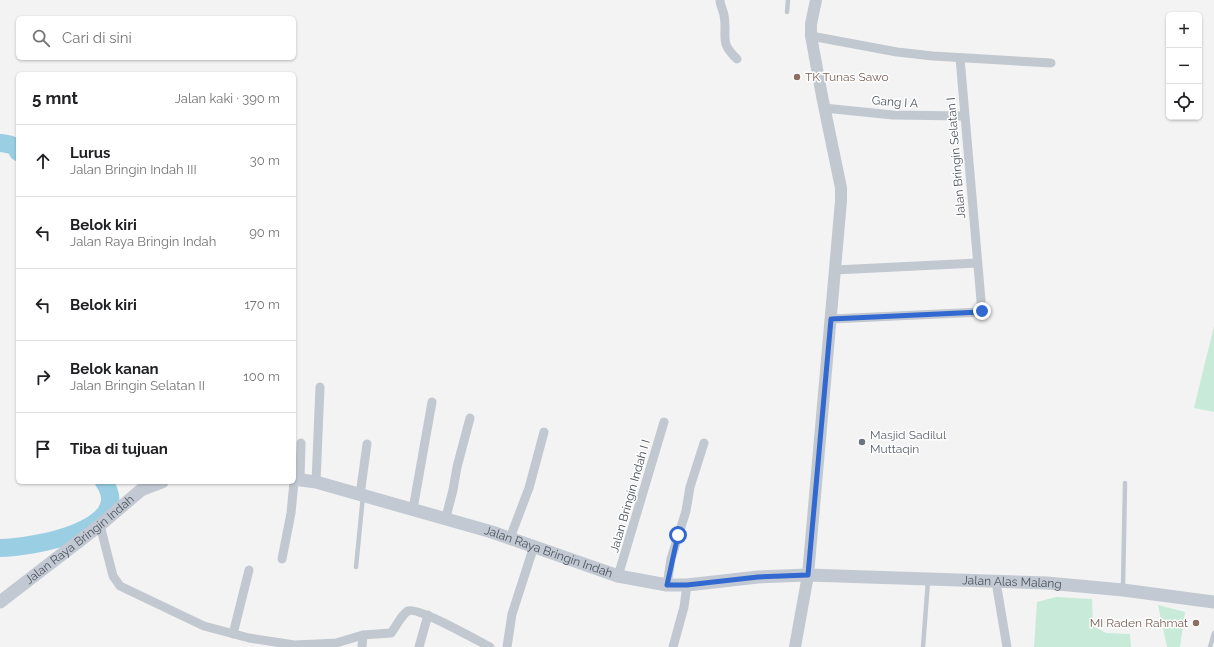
<!DOCTYPE html>
<html lang="id">
<meta charset="utf-8">
<style>
body{margin:0;font-family:Raleway,sans-serif;background:#f2f2f2;color:#202124}
.controls{position:absolute;right:12px;top:12px;display:grid;overflow:hidden;border-radius:6px;box-shadow:0 1px 3px #0004}
.controls button{width:36px;height:36px;display:grid;place-items:center;padding:0;border:0;border-bottom:1px solid #e0e0e0;background:#fff;color:#202124;font:20px sans-serif}
.stop{position:absolute;width:12px;height:12px;margin:-9px;border:3px solid #3169d0;border-radius:50%;background:#fff}
.stop.end{background:#3169d0;border-color:#fff;box-shadow:0 1px 4px #0008}
.list{margin:0;padding:0;list-style:none}
h2{display:flex;justify-content:space-between;align-items:center;height:52px;margin:0;padding:0 16px;font-size:17px}
h2 small{font-size:13px;font-weight:400;color:#757577}
.list li{display:grid;grid-template-columns:26px 1fr auto;gap:12px;align-items:center;box-sizing:border-box;height:72px;padding:0 16px;border-top:1px solid #e0e0e0}
.list b{display:block;font-size:15px;white-space:nowrap}
.list p{margin:0;font-size:13px;white-space:nowrap;color:#757577}
.list em{font-size:13px;font-style:normal;color:#757577}
.icon{flex:none;width:22px;height:22px;fill:none;stroke:currentColor;stroke-width:2;stroke-linecap:round;stroke-linejoin:round}
.map{position:relative;flex:none;width:1214px;height:647px;overflow:hidden}
.search{position:absolute;background:#fff;box-shadow:0 1px 3px #0004;left:16px;top:16px;width:280px;height:44px;display:flex;align-items:center;gap:10px;box-sizing:border-box;padding:0 14px;border-radius:6px;color:#757577;font-size:15px}
.panel{position:absolute;background:#fff;box-shadow:0 1px 3px #0004;left:16px;top:72px;width:280px;height:412px;border-radius:6px}
.map>svg:first-child{display:block}
.green{fill:#c7ebd8}
.lines{fill:none;stroke-linecap:round;stroke-linejoin:round}
.river{stroke:#9acee3;stroke-width:18}
.service{stroke:#c2c8cf;stroke-width:4.5}
.minor{stroke:#c2c8cf;stroke-width:9}
.tertiary{stroke:#c2c8cf;stroke-width:12}
.secondary{stroke:#c3c9d3;stroke-width:13}
.route{stroke:#3169d0;stroke-width:5}
.education-dot{fill:#8d6e63;stroke:#fff;stroke-width:1.5}
.worship-dot{fill:#6b7280;stroke:#fff;stroke-width:1.5}
.labels{text-anchor:middle;stroke-width:3;stroke-linejoin:round;paint-order:stroke}
.education-label{font-size:12px;fill:#785e54;stroke:#fff;text-anchor:start}
.street-label{font-size:12px;fill:#4c545e;stroke:#fff}
.worship-label{font-size:12px;fill:#5b616d;stroke:#fff;text-anchor:start}
</style>
<div class="map">
<svg width="1214" height="647" viewBox="0 0 1214 647">
<rect width="100%" height="100%" fill="#f4f3f3"/>
<g class="green">
<polygon points="1214,326 1214,412 1194,408"/>
<polygon points="1056,597 1092,599 1093,626 1106,633 1130,634 1131,647 1034,647 1037,602"/>
<polygon points="1158,605 1185,612 1180,647 1167,647"/>
</g>
<g class="lines">
<g class="river">
<path d="M 0,143 C 8,144 15,144 18,152"/>
<path d="M 0,548 C 29,548 137,530 104,482"/>
</g>
<g class="service">
<polyline points="787,12 788,0"/>
<polyline points="356,567 363,496"/>
<polyline points="1123,588 1125,483"/>
<polyline points="923,647 928,581"/>
<polyline points="1210,647 1214,633"/>
</g>
<g class="minor">
<path d="M 720,0 C 720,5 723,10 724,15 C 728,37 718,41 737,59"/>
<polyline points="811,36 897,52 933,56 1051,63"/>
<polyline points="824,108 893,115 964,116"/>
<polyline points="835,270 977,263"/>
<polyline points="831,319 982,312 960,58"/>
<polyline points="300,480 301,443"/>
<polyline points="316,482 320,387"/>
<polyline points="360,495 367,444"/>
<polyline points="413,509 432,402"/>
<polyline points="446,517 453,490 457,467 470,418"/>
<path d="M 100,525 L 113,576 L 120,586 L 204,626 L 249,638 L 294,645 L 317,644 L 336,643 L 363,635 L 391,633 C 396,627 401,615 408,611 C 417,606 478,641 490,647"/>
<polyline points="510,538 529,488 544,432"/>
<polyline points="282,559 291,513 294,482"/>
<polyline points="618,576 664,422"/>
<polyline points="996,582 1007,647"/>
<polyline points="667,585 671,559 686,511 690,487 704,443"/>
<polyline points="233,634 249,570"/>
<polyline points="362,647 363,635"/>
<polyline points="419,647 428,615"/>
<polyline points="507,647 512,614 534,546"/>
<polyline points="673,647 684,607 687,585"/>
</g>
<polyline class="tertiary" points="795,647 808,575 841,201 841,188 822,96 811,36 811,24 816,0"/>
<g class="secondary">
<path id="s1" d="M 294,479 L 316,482 L 492,532 L 618,576 L 667,585 L 687,585 L 758,577 L 808,575 L 1047,583 L 1123,590 L 1214,602"/>
<path id="s2" d="M 0,602 L 100,525 L 141,490 L 162,482"/>
</g>
</g>
<g class="lines">
<polyline class="route" points="678,535 667,585 687,585 758,577 808,575 831,319 981,312 982,311"/>
</g>
<g class="education-dot">
<circle cx="797" cy="77" r="4"/>
<circle cx="1196" cy="623" r="4"/>
</g>
<circle class="worship-dot" cx="862" cy="442" r="4"/>
<g class="labels">
<g class="education-label">
<text x="805" y="81">TK Tunas Sawo</text>
<text x="1188" y="627" text-anchor="end">MI Raden Rahmat</text>
</g>
<g class="street-label">
<text transform="translate(895 102) rotate(4)" y="4">Gang I A</text>
<text transform="translate(956 158) rotate(-95)" y="4">Jalan Bringin Selatan I</text>
<text transform="translate(630 496) rotate(-74)" y="4">Jalan Bringin Indah I I</text>
<text dy="4" stroke="none"><textPath href="#s2" startOffset="101">Jalan Raya Bringin Indah</textPath></text>
<text dy="4" stroke="none"><textPath href="#s1" startOffset="265">Jalan Raya Bringin Indah</textPath></text>
<text dy="4" stroke="none"><textPath href="#s1" startOffset="734">Jalan Alas Malang</textPath></text>
</g>
<g class="worship-label">
<text x="870" y="439">Masjid Sadilul<tspan x="870" dy="14">Muttaqin</tspan></text>
</g>
</g>
</svg>
<div class="controls">
<button>+</button>
<button>−</button>
<button><svg class="icon" aria-label="locate" viewBox="0 0 24 24"><circle cx="12" cy="12" r="6"/><path d="M12 2v4M12 18v4M2 12h4M18 12h4"/></svg></button>
</div>
<div class="stop" style="left:678px;top:535px"></div>
<div class="stop end" style="left:982px;top:311px"></div>
<div class="search"><svg class="icon" aria-label="search" viewBox="0 0 24 24"><circle cx="10" cy="10" r="6"/><path d="M15 15l6 6"/></svg>Cari di sini</div>
<section class="panel">
<h2>5 mnt<small>Jalan kaki · 390 m</small></h2>
<ul class="list">
<li><svg class="icon" aria-label="ahead" viewBox="0 0 24 24"><path d="M12 20V5M6 11l6-6 6 6"/></svg><div><b>Lurus</b><p>Jalan Bringin Indah III</p></div><em>30 m</em></li>
<li><svg class="icon" aria-label="left" viewBox="0 0 24 24"><path d="M17 20v-9H6M10 6l-5 5 5 5"/></svg><div><b>Belok kiri</b><p>Jalan Raya Bringin Indah</p></div><em>90 m</em></li>
<li><svg class="icon" aria-label="left" viewBox="0 0 24 24"><path d="M17 20v-9H6M10 6l-5 5 5 5"/></svg><div><b>Belok kiri</b></div><em>170 m</em></li>
<li><svg class="icon" aria-label="right" viewBox="0 0 24 24"><path d="M7 20v-9h11M14 6l5 5-5 5"/></svg><div><b>Belok kanan</b><p>Jalan Bringin Selatan II</p></div><em>100 m</em></li>
<li><svg class="icon" aria-label="arrive" viewBox="0 0 24 24"><path d="M6 21V4h12l-3 4 3 4H6"/></svg><div><b>Tiba di tujuan</b></div></li>
</ul>
</section>
</div>
